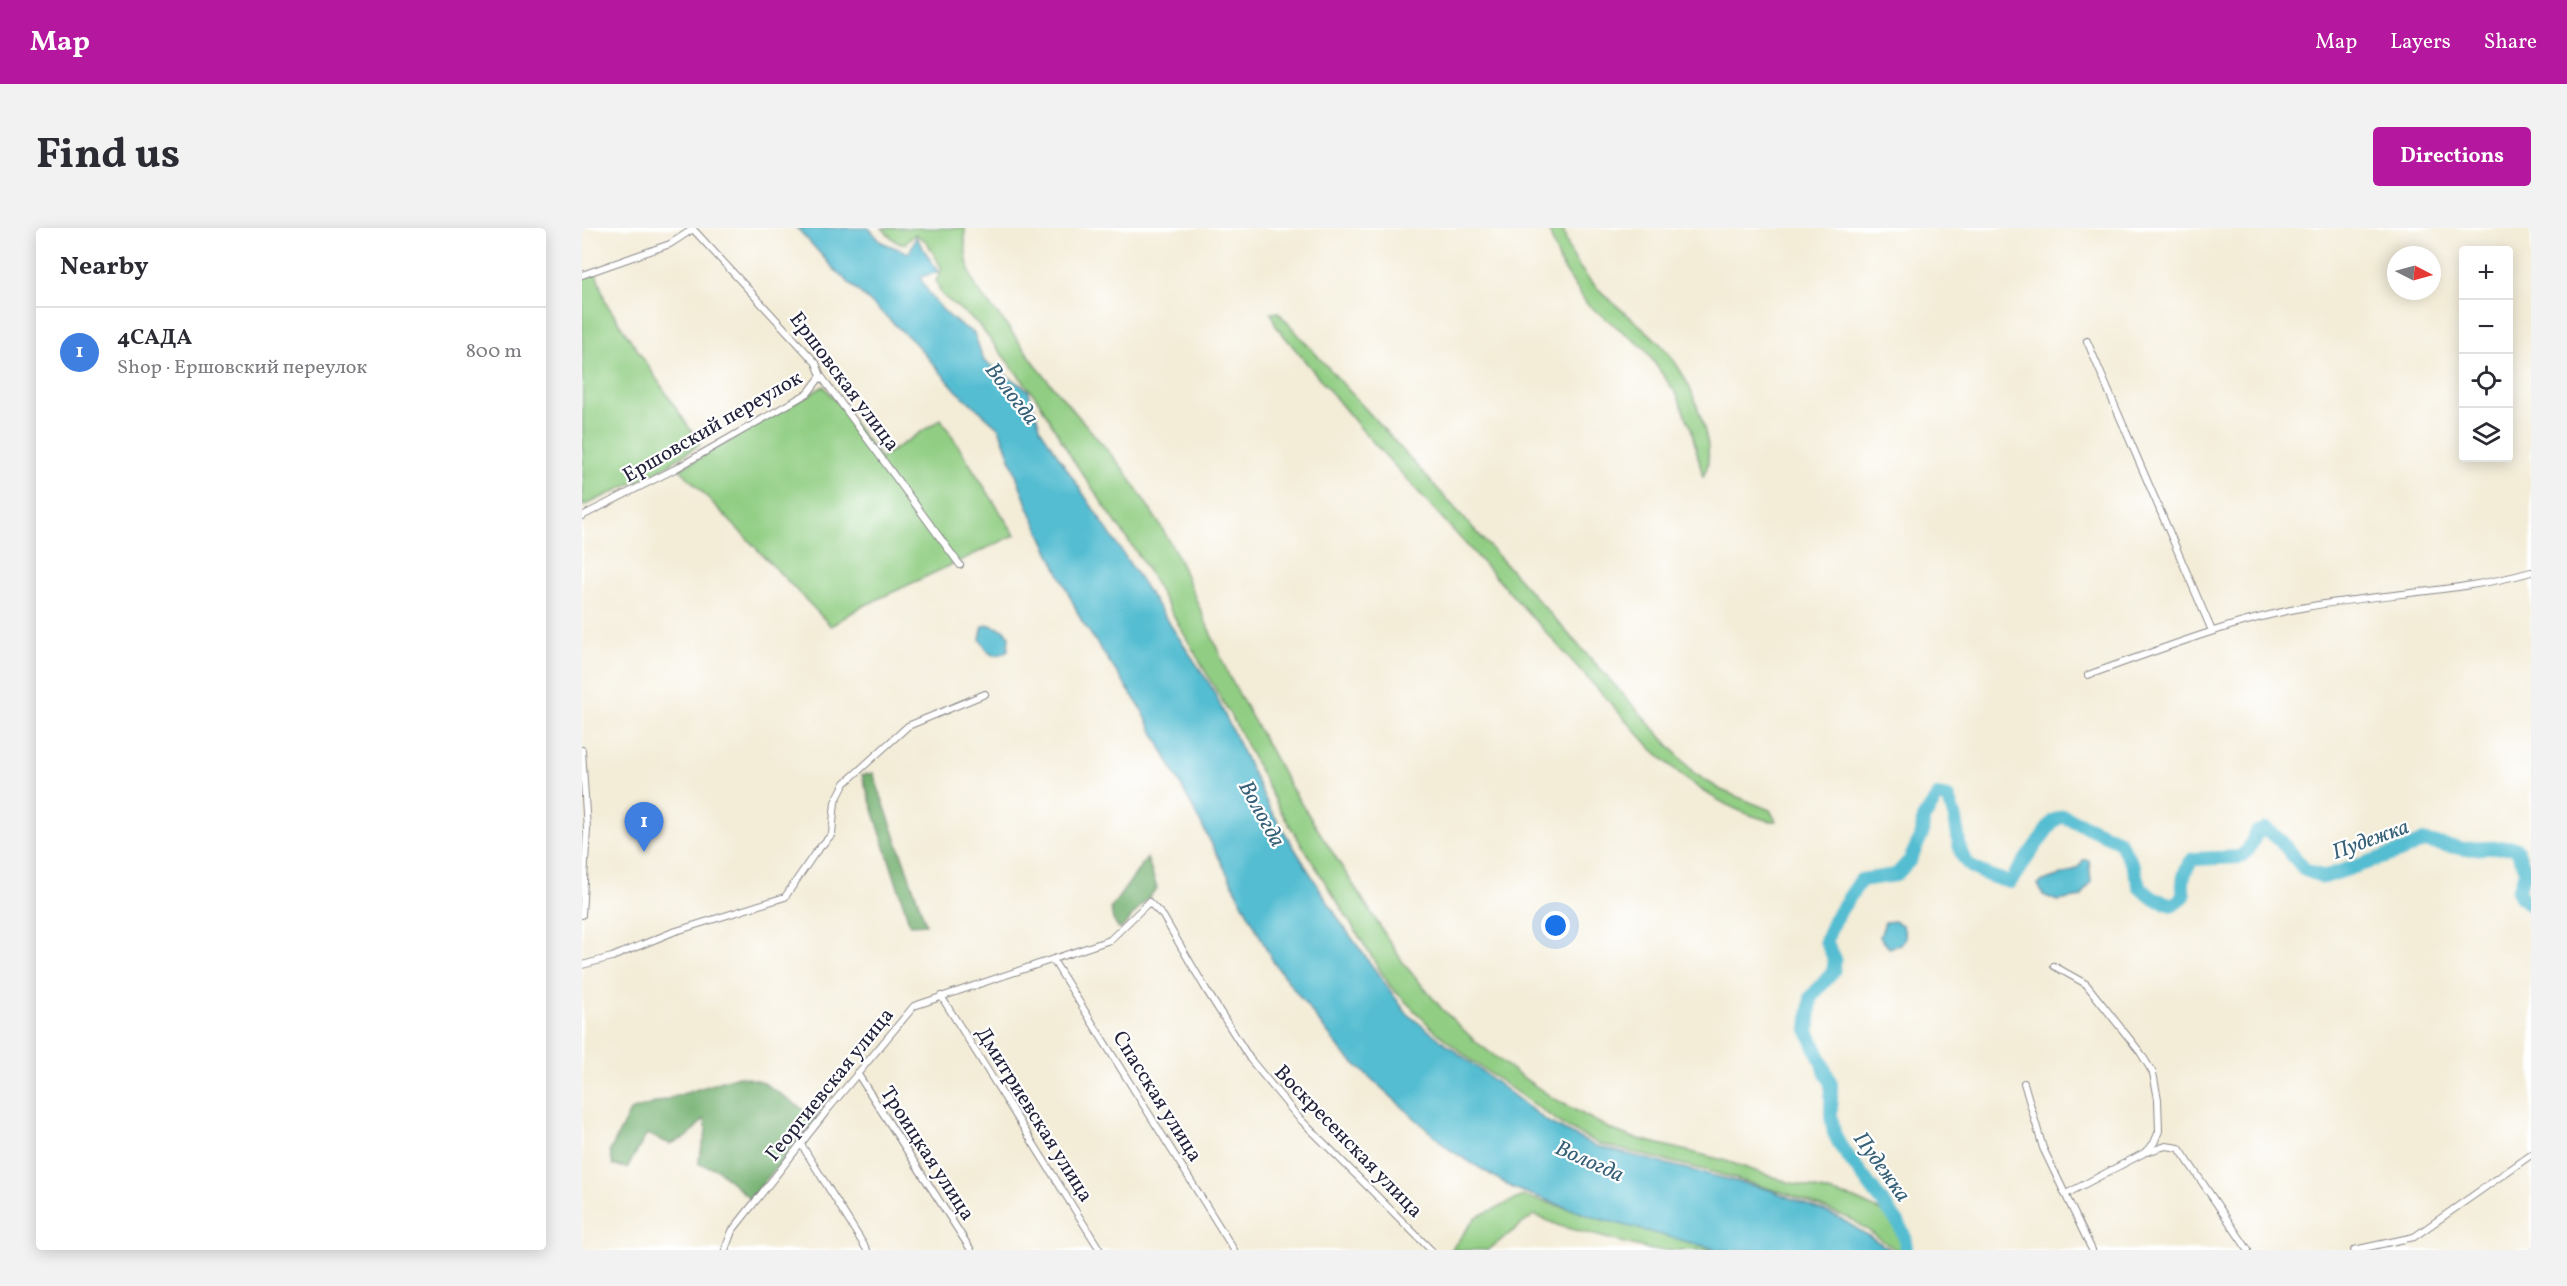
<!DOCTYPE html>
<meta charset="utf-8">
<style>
body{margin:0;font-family:Vollkorn,serif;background:#f2f2f3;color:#2b2b33}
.controls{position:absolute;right:18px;top:18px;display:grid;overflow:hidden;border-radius:6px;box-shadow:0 3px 15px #0003}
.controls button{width:54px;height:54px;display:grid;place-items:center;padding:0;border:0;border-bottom:2px solid #e1e1e2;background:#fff;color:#2b2b33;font:30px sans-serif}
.compass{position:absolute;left:1805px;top:18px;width:54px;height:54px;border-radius:50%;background:#fff;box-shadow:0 3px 15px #0003;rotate:96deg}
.you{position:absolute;left:974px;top:698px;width:21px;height:21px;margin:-15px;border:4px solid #fff;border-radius:50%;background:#1a73e8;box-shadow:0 0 0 9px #1a73e833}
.badge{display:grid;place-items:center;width:39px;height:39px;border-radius:50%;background:#b5179e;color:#fff;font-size:20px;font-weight:700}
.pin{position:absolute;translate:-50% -50px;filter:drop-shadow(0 2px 3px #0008)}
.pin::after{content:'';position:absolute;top:32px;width:21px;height:18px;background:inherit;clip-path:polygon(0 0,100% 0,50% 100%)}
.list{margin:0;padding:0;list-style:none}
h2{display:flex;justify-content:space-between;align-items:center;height:78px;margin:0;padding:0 24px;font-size:26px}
h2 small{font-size:20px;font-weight:400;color:#7c7c81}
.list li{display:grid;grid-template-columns:39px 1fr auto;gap:18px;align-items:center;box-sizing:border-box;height:90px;padding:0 24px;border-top:2px solid #e1e1e2}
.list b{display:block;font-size:22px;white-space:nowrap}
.list p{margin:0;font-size:20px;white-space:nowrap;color:#7c7c81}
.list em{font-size:20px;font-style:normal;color:#7c7c81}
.icon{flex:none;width:33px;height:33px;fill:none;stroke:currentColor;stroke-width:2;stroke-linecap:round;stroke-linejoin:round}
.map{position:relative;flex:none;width:1949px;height:1022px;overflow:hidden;border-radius:6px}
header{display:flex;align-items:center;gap:36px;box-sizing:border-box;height:84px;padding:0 30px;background:#b5179e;color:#fff}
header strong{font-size:28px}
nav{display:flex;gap:33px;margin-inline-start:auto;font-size:21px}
.intro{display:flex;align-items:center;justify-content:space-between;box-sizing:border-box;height:144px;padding:0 36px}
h1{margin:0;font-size:42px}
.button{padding:15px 27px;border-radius:6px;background:#b5179e;color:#fff;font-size:21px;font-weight:700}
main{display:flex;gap:36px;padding:0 36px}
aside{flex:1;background:#fff;border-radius:6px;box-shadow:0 3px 15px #0003}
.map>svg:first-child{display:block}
.green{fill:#91ce83;stroke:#5a785f;stroke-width:1.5}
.forest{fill:#74b171;stroke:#4b6a56;stroke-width:1.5}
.water{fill:#54bdd1;stroke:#3b7086;stroke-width:1.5}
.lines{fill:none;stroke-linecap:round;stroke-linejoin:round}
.river{stroke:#54bdd1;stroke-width:14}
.street-casing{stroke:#8a8789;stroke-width:8}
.street{stroke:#fff;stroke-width:6}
.labels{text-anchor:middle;stroke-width:4.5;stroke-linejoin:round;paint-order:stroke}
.street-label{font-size:21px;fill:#22223b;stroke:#fff}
.water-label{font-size:22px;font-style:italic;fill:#366077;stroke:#fff}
</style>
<header>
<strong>Map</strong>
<nav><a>Map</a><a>Layers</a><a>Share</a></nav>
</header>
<div class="intro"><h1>Find us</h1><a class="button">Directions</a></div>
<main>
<aside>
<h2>Nearby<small></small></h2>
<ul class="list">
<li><span class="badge" style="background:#3f7fe0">1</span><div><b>4САДА</b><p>Shop · Ершовский переулок</p></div><em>800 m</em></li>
</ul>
</aside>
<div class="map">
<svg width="1949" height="1022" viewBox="0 0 1949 1022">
<rect width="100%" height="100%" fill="#fff"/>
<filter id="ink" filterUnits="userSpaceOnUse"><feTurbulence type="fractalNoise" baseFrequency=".0167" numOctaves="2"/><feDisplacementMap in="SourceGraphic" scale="12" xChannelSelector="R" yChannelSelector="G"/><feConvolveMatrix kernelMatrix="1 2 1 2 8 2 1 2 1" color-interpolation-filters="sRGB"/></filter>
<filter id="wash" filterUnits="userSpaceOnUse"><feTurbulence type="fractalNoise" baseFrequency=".008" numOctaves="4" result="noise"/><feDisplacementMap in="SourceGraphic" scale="24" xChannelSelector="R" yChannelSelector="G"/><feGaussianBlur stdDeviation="1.35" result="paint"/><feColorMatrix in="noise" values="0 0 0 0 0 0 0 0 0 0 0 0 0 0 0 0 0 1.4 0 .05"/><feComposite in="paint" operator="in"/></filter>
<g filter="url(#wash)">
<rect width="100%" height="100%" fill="#f3ecd7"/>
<g class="green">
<path d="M 300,0 L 383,0 C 382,43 390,60 420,91 L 463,149 L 543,243 L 578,297 L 594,325 L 647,448 L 708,558 L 822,736 L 860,781 L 893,813 L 936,846 L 971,870 L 1028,901 L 1049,909 L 1141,932 L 1206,954 L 1270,970 L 1301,984 L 1321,1011 L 1320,1021 L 1314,1022 L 1271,992 L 1206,966 L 1127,943 L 1017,916 L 984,899 L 890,833 L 852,802 L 808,758 L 698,582 L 653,495 L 559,331 L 491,232 L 456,172 L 395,95 L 360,67 L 354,53 L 360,41 L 345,14 L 333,6 L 323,16 L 314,14 Z"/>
<path d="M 966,0 L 981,0 C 990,54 1045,81 1080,118 C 1103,143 1115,172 1123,204 C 1127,217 1129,237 1121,249 L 1109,200 L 1095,167 L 1062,120 L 1005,76 L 978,35 Z"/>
<polygon points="14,45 24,75 118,216 77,243 1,278 0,50"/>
<path d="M 696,84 L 1112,545 L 1139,562 L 1188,582 L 1194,593 C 1186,594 1179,590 1171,588 C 1131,574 1101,550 1070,521 L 781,203 L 694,98 L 689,85 Z"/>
<polygon points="242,158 299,230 359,191 433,307 277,380 249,398 98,241"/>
<polygon points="941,968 1137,1022 1070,1022 978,998 952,987 906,1022 869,1022 894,989"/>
</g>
<g class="forest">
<polygon points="291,545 344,696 328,697 280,547"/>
<polygon points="565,630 575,660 538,702 531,692 529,680"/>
<path d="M 156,848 L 179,853 L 235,891 L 168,971 L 135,941 L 117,936 C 116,922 129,904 122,891 L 105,909 L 88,916 L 65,906 L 45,940 L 31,937 L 28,923 L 48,883 Z"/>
</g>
<g class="water">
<path d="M 215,0 L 287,0 L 299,14 L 327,25 L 334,9 L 356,44 L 338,49 C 350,74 367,92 392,105 L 402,133 L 446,162 L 459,202 L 629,458 L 688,581 L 759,695 L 825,786 L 966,894 L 1013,918 L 1188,962 L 1256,989 L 1309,1022 L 1137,1022 L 1011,989 L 931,960 L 868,922 L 761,825 L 692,735 L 558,479 L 499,392 L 446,279 L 417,200 L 375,163 L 332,114 L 253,42 Z"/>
<path d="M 408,397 L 422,402 L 427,408 L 426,422 C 411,433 406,426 398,411 L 401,398 Z"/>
<path d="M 1501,632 L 1507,632 L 1509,654 L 1499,669 L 1475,673 L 1461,667 L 1456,656 C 1470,646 1493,649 1501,632 Z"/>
<polygon points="1314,693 1321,698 1324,710 1319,716 1307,720 1298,709 1303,694"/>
</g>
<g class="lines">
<path class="river" d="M 1324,1022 L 1323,1010 L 1317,996 L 1259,919 L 1252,905 L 1249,887 L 1249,856 L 1226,803 L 1229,769 L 1251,744 L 1253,732 L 1244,713 L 1252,692 L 1279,652 L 1314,647 L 1328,632 L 1340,606 L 1341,591 L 1356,568 L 1366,570 C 1388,620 1358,636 1428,654 L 1471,593 L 1481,588 L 1537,613 L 1551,638 L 1558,660 L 1572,671 L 1591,677 L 1602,668 C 1599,655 1602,641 1611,631 L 1658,629 L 1666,622 L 1675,604 L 1684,601 L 1699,613 L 1723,642 L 1742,649 L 1823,622 L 1841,613 L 1882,621 L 1929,619 L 1935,621 L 1944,644 L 1936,663 L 1940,670 L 1949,678"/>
</g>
</g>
<g filter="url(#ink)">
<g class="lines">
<defs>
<g id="street">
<polyline points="110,0 234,135 239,148 378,337"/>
<polyline points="0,47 88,16 111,1"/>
<polyline points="1505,113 1630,403"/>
<polyline points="0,288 93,241 226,165 239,148"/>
<path d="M 1506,447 C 1577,422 1649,393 1724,379 C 1798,365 1876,365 1949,344"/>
<polyline points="0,522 5,601 0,687"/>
<polyline points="471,732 652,1022"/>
<polyline points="0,737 30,729 91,704 203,669 233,625 250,606 253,574 263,555 326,498 403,466"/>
<polyline points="1472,738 1504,756 1558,824 1571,845 1576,871 1577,903 1572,915 1562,925 1484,966"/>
<polyline points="359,768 518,1022"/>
<polyline points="275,845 389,1022"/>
<polyline points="1442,855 1461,920 1510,1022"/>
<polyline points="219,916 285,1022"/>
<polyline points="1565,924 1584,918 1597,920 1666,1022"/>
<polyline points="143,1022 150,1003 247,880 332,778 528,712 567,674 581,688 625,763 668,831 716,889 849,1022"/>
<polyline points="1772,1022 1832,1009 1949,927"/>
</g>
</defs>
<use href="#street" class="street-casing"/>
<use href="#street" class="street"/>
</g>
</g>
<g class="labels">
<g class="street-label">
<text transform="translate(263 153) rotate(53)" y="7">Ершовская улица</text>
<text transform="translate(130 198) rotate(-30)" y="7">Ершовский переулок</text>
<text transform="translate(247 856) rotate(-51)" y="7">Георгиевская улица</text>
<text transform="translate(576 868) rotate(58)" y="7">Спасская улица</text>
<text transform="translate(453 886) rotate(58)" y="7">Дмитриевская улица</text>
<text transform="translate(767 913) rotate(46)" y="7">Воскресенская улица</text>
<text transform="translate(346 925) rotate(57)" y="7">Троицкая улица</text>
</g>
<g class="water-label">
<text transform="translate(431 165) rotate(52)" y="8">Вологда</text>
<text transform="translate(681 585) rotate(61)" y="8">Вологда</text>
<text transform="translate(1788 610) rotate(-20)" y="8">Пудежка</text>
<text transform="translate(1008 932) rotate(24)" y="8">Вологда</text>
<text transform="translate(1301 938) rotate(54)" y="8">Пудежка</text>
</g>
</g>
</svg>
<div class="controls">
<button>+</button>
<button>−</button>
<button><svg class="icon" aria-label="locate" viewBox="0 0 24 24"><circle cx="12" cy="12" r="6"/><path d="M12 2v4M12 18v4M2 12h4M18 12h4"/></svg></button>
<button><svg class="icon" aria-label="layers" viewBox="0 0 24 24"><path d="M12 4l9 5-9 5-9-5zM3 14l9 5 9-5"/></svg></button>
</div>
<svg class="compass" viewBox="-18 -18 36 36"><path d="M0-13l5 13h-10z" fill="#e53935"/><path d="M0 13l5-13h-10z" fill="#7c7c81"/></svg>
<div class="you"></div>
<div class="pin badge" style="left:62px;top:624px;background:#3f7fe0">1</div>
</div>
</main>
